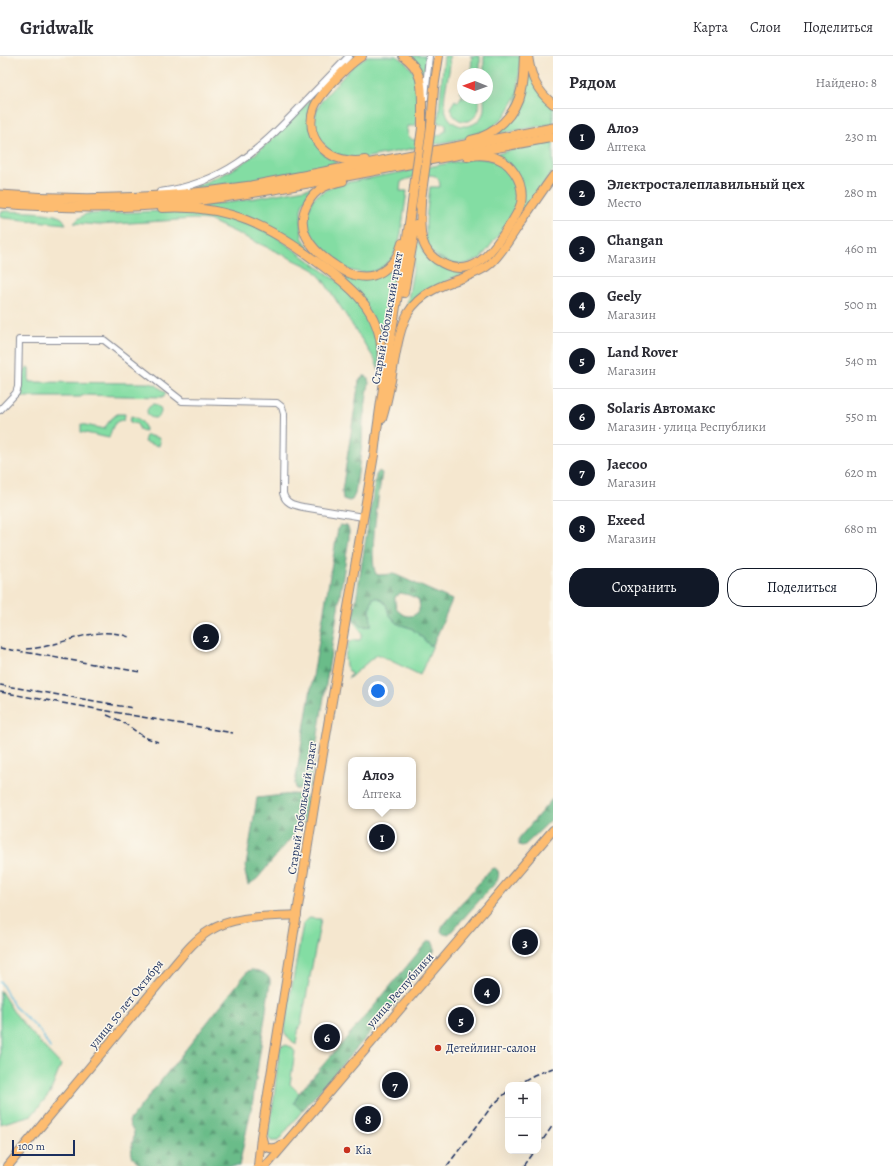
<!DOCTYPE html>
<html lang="ru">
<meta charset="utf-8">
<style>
body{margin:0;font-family:Alegreya,serif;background:#f2f2f3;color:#2b2b33}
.controls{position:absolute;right:12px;bottom:12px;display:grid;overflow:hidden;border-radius:8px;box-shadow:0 4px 16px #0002}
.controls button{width:36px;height:36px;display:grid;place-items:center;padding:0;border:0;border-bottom:1px solid #e1e1e2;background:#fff;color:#2b2b33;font:20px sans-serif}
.compass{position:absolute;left:457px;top:12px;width:36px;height:36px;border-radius:50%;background:#fff;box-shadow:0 4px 16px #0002;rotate:271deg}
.scale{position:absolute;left:12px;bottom:10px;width:63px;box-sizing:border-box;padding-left:4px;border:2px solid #1b2f5e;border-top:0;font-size:11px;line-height:14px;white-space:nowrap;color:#1b2f5e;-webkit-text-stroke:3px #fbf7ec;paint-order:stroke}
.you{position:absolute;left:378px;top:635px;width:14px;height:14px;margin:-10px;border:3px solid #fff;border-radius:50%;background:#1a73e8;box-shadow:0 0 0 6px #1a73e833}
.badge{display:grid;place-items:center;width:26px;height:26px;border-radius:50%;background:#111827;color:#fff;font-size:13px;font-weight:700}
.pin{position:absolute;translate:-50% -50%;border:2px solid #fff;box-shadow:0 1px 4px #0006}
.popup{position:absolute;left:348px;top:701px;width:68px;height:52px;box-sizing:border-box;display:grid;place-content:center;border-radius:8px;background:#fff;filter:drop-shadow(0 1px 3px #0005);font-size:13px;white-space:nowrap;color:#7c7c81}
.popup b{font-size:15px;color:#2b2b33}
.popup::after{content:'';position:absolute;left:50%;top:100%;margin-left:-8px;border:8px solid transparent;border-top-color:#fff}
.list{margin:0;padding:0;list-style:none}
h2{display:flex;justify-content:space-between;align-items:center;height:52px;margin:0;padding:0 16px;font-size:17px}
h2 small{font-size:13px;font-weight:400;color:#7c7c81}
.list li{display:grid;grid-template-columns:26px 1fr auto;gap:12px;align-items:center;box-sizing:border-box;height:56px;padding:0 16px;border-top:1px solid #e1e1e2}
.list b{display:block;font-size:15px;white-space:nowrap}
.list p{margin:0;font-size:13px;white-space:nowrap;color:#7c7c81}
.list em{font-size:13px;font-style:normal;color:#7c7c81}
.actions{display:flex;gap:8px;padding:12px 16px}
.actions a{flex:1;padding:9px 0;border:1px solid #111827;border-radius:16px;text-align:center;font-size:14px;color:#111827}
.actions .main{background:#111827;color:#fff}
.map{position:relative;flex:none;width:553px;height:1110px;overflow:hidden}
header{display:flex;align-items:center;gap:24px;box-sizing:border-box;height:56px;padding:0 20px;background:#fff;border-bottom:1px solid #e1e1e2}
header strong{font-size:19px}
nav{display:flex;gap:22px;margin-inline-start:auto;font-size:14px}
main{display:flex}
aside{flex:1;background:#fff}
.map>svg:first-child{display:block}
.grass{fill:#83dda3;stroke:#4f8680}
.forest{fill:url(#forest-firs);stroke:#427674;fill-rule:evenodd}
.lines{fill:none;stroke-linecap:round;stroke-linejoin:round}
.stream{stroke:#63bee0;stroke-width:1.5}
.minor-casing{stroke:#888b96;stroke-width:8}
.major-casing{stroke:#888b96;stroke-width:10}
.highway-casing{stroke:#888b96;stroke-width:11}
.minor{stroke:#fff;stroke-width:6}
.major{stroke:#fdbc70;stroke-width:8}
.highway{stroke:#fdbc70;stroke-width:9}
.rail{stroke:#1b2f5e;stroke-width:1.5;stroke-dasharray:6 3;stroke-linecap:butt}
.major-bridge-casing{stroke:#888b96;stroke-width:10;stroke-linecap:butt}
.major-bridge{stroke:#fdbc70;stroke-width:8}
.poi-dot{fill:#c8321e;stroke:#fbf7ec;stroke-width:1.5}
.labels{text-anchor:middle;stroke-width:3;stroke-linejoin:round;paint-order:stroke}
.street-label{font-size:12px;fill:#1b2f5e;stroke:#fbf7ec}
.poi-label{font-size:12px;fill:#1b2f5e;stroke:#fbf7ec;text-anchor:start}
</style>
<header>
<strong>Gridwalk</strong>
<nav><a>Карта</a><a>Слои</a><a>Поделиться</a></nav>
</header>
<main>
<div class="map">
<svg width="553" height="1110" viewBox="0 0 553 1110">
<defs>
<pattern id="forest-firs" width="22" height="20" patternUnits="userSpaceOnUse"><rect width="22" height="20" fill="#6abc89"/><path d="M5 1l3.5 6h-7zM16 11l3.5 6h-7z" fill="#569973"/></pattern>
</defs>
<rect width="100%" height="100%" fill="#fbf7ec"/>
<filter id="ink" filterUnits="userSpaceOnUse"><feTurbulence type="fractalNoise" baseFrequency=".025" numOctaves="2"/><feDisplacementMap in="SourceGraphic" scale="8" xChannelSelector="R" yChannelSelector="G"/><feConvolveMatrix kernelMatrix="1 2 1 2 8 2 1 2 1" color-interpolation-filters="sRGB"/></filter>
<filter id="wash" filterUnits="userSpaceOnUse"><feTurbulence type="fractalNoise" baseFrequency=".012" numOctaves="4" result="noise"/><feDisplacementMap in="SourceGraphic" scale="16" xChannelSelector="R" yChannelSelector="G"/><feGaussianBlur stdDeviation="0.9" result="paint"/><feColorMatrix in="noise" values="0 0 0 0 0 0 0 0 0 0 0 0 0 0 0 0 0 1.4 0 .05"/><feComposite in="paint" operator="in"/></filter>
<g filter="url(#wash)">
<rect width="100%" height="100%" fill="#f5e7cf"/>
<g class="grass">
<path d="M 367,0 C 376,0 387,0 395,0 C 400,1 403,4 406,7 C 424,22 418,48 416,69 L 415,70 L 407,70 C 407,76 407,80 413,84 L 440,79 L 446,74 L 446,68 L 438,67 L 444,0 L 450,0 L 449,5 L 450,7 C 449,23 441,41 446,56 C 451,73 473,75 482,60 C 485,55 484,48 484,42 L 487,42 L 487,18 L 484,18 L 484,0 L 520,0 L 521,3 L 517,39 L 505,60 L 488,75 L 471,81 L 359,103 L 354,103 L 331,97 L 318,81 L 315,70 L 316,56 L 322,44 L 351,12 Z"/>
<polygon points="408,0 426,0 424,24"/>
<polygon points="470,0 480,0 480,18 466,18 466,15 471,15 472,1"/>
<polygon points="525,4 553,51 553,68 492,79 514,57"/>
<path d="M 323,31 L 324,32 L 309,57 L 322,97 L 337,106 L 337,107 L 310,113 L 254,124 L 195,132 L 196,130 C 212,123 229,117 243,107 C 273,86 297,57 323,31 Z"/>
<path d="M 463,31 L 463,42 L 479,42 C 479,46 480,51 478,55 C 472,71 454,67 450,52 L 455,44 L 458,46 L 463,38 L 460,36 Z"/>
<polygon points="553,85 553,115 519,164 517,162 523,134 497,98 515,93"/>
<path d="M 475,102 L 480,102 L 497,105 L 509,114 L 517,129 L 518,144 L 512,161 L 481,202 L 467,208 L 453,208 L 433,198 L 424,181 L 426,180 L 426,164 L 430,131 L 440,131 C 440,127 439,122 435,120 C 430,117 406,122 401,126 L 400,135 L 407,135 L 401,177 L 398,190 L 392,203 L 379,213 L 371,216 L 361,217 L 348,214 L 324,199 L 310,182 L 305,164 L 313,142 L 334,129 Z"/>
<polygon points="316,131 307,140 303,147 301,154 302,181 311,195 309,196 296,187 199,149 233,146"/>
<path d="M 5,155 C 19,156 49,155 60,161 C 63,162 64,165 66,168 L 4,162 L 0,161 L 0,156 Z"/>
<polygon points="165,155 201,156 234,162 275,180 339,226 362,249 375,275 379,303 379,315 375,304 323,224 314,214 307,210 209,164 194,163 98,169 74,167 78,163 86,158"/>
<polygon points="418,185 426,198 473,214 448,224 406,255"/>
<polygon points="401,200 385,299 382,281 346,224 345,219 363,223"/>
<path d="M 28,311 L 29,312 L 29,326 L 150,327 L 156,329 L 166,337 L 165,339 L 162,341 L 84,339 L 80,341 L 22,341 C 22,332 20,315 28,311 Z"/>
<circle cx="154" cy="355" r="7"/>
<path d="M 117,358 L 125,358 L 124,364 C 113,364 112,373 109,382 L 81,376 L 81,368 L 104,373 L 110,364 Z"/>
<path d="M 131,360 C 139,362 145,366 145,375 L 140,374 L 137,368 L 130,366 Z"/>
<polygon points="146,379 159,382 160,386 159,390 144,386"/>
<path d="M 373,541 L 379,542 L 386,548 L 389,558 L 398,568 L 411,572 L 422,581 L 429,589 L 433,589 L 420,619 L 377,598 L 348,623 L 351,618 L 346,610 L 345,601 L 348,588 L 353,584 L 360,584 L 362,579 C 361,573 355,569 353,563 L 361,570 L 371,570 L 370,552 Z"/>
<polygon points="309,862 321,863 301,968 299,970 296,989 286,979 284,975 303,868"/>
<polygon points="0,934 13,955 41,988 61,1009 50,1037 32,1059 0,1068"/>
<path d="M 283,989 C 289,989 292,991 295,996 L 290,1028 L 299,1037 L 294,1047 L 302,1055 L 278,1085 L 271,1085 L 269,1083 L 268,1079 L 274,1042 L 277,1013 L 280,991 Z"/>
</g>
<g class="forest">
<polygon points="364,320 366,320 368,323 369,327 363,364 362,388 355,438 352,444 349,445 343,443 342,435 359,325 361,322"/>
<path d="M 379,415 L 382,417 C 379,436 368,503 376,518 L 379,519 L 394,518 L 452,544 L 433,589 L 429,589 L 422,581 L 411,572 L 398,568 L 389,558 L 386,548 L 379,542 L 373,542 L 370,552 L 371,570 L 361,570 L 353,563 L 376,419 ZM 400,537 L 409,539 L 418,543 C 427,565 393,567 395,541 Z"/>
<polygon points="340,469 347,470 349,474 349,482 310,730 306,734 301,734 296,733 295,727 338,472"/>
<polygon points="292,738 305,739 309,746 306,764 257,823 248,829 245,816 257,742"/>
<polygon points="553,742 553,762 525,789 522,790 519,789 519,782"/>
<path d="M 495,812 C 500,815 499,820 497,825 L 450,877 C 446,879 443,879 441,875 L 442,871 L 489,815 L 491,813 Z"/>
<path d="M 429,885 L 432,885 C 434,889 435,892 434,896 L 405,932 L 396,947 L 302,1055 L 294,1047 L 299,1037 L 374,950 L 426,887 Z"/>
<path d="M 251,914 C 258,914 266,917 270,923 L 270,927 L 253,1044 L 239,1110 L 141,1110 C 125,1097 134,1092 134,1075 L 130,1070 L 129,1065 L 248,915 Z"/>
</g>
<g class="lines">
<polyline class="stream" points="0,925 14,950 40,975 50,992"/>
</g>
</g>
<g filter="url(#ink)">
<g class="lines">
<defs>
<g id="minor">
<polyline points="425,42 429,0"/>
<path d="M 160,136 C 224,127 257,96 300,51 C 316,34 333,17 349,0"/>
<path d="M 0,354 L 16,337 L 18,331 L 19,284 L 104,284 L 182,345 L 277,347 L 282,351 L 284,358 L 283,437 C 285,447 293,449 303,451 L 363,461"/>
</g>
<g id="major">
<path d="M 362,0 C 349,8 319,38 314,52 C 302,86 333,110 365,104"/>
<path d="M 403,0 C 422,13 422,29 422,50 C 422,57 422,64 422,72"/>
<path d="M 528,0 C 531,21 536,34 553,48"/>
<polyline points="431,70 434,32 439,0"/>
<path d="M 471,84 C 495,79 516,59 521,34 C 524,23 523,11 524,0"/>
<path d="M 343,125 C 328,128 315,133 308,147 C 294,171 310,192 330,206 C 336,210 342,215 348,217 C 374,228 395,212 402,187"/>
<path d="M 421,146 C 420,170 417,195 442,207 C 472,223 490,198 505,176 C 511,167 518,158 521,147 C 525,126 510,103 489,100 C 482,99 474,99 467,101"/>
<polyline points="420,151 423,129"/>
<path d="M 162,152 C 228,148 270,170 321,209 C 359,237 384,259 382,310"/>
<polyline points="404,237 416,168"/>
<path d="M 382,363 C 388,344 391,326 394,307 C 397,290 400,272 408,257 C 420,237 441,229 463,222 C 472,218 482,215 490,208 C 500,199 508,186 515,175 C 528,156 540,138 553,120"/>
<path d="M 262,1082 C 264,1095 274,1094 283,1088"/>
<path d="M 8,1110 L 176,907 C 186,895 196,883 209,875 C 235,859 268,861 297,859"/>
<path d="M 258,1110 L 261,1081 L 316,739 L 374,399 C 384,309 403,221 414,131"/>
<polyline points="266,1110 553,774"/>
</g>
<g id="highway">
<path d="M 0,139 C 84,146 167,143 251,130 L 553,72"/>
<path d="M 0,147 C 61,152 123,153 184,146 C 235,141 286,131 336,122 C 408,108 481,94 553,81"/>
</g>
</defs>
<use href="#minor" class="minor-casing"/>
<use href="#major" class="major-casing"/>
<use href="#highway" class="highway-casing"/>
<use href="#minor" class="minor"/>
<use href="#major" class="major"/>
<use href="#highway" class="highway"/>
<g class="rail">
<polyline points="0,592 140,616"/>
<path d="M 26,593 C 61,592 94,567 129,581"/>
<polyline points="0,629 112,648"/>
<polyline points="0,636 233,677"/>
<polyline points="108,648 133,652"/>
<polyline points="107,659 121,665 144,681 158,686"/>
<polyline points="516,1029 534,1019 553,1012"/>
<polyline points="538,1091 553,1069"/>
<polyline points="447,1110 492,1050 508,1035"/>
<polyline points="524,1110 535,1095"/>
</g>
<defs>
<g id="major-bridge">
<polyline points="423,129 431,70"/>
<polyline points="414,131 422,72"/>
</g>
</defs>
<use href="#major-bridge" class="major-bridge-casing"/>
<use href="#major-bridge" class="major-bridge"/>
</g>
</g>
<g class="poi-dot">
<circle cx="438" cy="992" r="4"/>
<circle cx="347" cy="1094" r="4"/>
</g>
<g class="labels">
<g class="street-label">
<text transform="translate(387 262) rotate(-80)" y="4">Старый Тобольский тракт</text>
<text transform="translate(302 752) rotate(-81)" y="4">Старый Тобольский тракт</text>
<text transform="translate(400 934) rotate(-49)" y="4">улица Республики</text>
<text transform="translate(126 948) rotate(-51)" y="4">улица 50 лет Октября</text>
</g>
<g class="poi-label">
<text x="446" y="996">Детейлинг-салон</text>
<text x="355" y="1098">Kia</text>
</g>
</g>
</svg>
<div class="controls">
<button>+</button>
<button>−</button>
</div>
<svg class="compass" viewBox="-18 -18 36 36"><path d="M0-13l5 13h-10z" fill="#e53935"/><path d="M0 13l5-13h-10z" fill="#7c7c81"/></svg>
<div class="scale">100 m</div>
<div class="you"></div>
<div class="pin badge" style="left:382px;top:781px">1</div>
<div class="popup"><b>Алоэ</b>Аптека</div>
<div class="pin badge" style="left:206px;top:581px">2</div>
<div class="pin badge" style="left:525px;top:886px">3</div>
<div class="pin badge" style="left:487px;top:935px">4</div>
<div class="pin badge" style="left:461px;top:964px">5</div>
<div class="pin badge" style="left:327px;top:981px">6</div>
<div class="pin badge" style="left:395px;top:1029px">7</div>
<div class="pin badge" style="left:368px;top:1063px">8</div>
</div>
<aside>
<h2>Рядом<small>Найдено: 8</small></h2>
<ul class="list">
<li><span class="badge">1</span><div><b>Алоэ</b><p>Аптека</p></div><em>230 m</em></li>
<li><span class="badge">2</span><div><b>Электросталеплавильный цех</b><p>Место</p></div><em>280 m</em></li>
<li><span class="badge">3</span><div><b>Changan</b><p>Магазин</p></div><em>460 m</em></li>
<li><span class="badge">4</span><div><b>Geely</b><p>Магазин</p></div><em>500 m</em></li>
<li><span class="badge">5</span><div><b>Land Rover</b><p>Магазин</p></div><em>540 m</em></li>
<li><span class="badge">6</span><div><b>Solaris Автомакс</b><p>Магазин · улица Республики</p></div><em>550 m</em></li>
<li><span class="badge">7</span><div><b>Jaecoo</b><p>Магазин</p></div><em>620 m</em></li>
<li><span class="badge">8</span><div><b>Exeed</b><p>Магазин</p></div><em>680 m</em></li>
</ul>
<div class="actions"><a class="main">Сохранить</a><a>Поделиться</a></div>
</aside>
</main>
